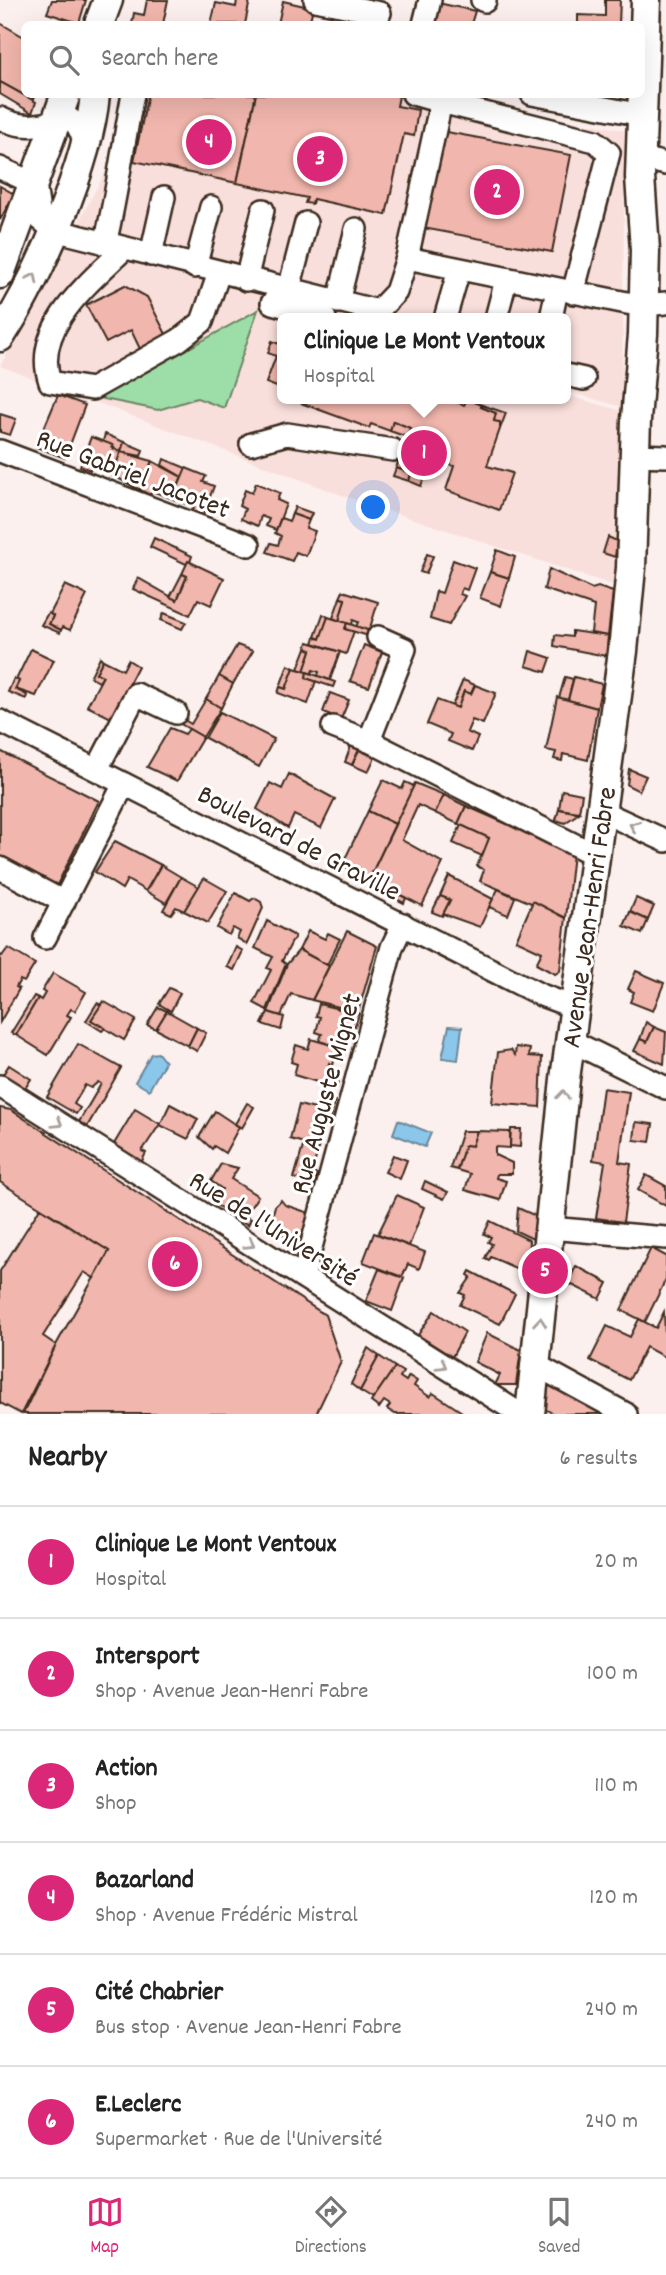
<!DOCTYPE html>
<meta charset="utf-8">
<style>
body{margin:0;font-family:Dekko,sans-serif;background:#f2f2f2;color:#222}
.you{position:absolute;left:374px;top:508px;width:24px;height:24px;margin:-18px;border:5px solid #fff;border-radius:50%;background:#1a73e8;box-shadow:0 0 0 10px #1a73e833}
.badge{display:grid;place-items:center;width:46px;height:46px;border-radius:50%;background:#db2777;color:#fff;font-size:23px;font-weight:700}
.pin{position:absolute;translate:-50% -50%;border:4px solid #fff;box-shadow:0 2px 7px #0006}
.popup{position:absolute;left:277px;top:313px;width:294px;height:91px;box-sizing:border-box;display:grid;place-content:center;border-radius:10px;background:#fff;filter:drop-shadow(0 2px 5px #0005);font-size:23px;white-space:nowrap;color:#767676}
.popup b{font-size:26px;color:#222}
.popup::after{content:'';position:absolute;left:50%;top:100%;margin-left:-14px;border:14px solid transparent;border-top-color:#fff}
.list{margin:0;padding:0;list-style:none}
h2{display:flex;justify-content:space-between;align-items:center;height:91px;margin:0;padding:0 28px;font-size:30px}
h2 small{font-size:23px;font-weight:400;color:#767676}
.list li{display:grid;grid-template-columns:46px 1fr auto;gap:21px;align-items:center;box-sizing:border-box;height:112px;padding:0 28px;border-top:2px solid #e0e0e0}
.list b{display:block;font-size:26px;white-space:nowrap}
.list p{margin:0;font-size:23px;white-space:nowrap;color:#767676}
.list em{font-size:23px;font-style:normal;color:#767676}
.icon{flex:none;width:38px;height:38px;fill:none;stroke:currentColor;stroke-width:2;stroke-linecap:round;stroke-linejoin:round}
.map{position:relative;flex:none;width:666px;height:1414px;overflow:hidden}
.search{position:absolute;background:#fff;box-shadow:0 7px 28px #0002;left:21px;right:21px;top:21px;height:77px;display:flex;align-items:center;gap:18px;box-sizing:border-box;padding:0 24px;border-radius:10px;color:#767676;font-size:26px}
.sheet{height:763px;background:#fff}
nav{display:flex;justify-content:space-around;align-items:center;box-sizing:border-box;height:98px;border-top:2px solid #e0e0e0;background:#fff;font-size:19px;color:#767676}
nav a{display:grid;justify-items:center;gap:4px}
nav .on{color:#db2777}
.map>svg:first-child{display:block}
.built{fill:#f9dfdb}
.green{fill:#9ddea8;stroke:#6c8463;stroke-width:2}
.water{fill:#8bc7eb;stroke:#6b8899;stroke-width:2}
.building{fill:#f1b6ad;stroke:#3b2a1e;stroke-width:2}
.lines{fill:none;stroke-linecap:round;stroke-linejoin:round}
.minor-casing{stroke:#3b2a1e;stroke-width:26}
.major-casing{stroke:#3b2a1e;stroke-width:33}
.minor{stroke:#fff;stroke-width:21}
.major{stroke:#fff;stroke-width:28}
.oneway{stroke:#a79f9a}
.labels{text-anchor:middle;stroke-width:6;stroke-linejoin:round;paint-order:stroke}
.street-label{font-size:28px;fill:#3b2a1e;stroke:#fff}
</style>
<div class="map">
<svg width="666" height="1414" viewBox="0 0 666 1414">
<rect width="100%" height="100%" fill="#fcf0ef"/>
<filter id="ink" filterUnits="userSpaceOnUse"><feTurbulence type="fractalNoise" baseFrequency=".0143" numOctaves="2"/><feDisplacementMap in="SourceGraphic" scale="14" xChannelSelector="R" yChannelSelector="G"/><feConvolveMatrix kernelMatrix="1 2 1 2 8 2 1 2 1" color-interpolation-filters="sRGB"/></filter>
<g filter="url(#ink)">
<polygon class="built" points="120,95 422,95 625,130 622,407 566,391 566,318 282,318 282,399 566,399 566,395 623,411 615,586 341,495 0,366 113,158"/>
<polygon class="green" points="258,310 224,408 197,398 158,410 99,398"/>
<g class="water">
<polygon points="449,1026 462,1027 458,1060 442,1058"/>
<polygon points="158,1053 165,1062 149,1090 135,1082 151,1054"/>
<polygon points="398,1120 431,1133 425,1147 393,1134"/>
</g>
<g class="building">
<polygon points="52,0 86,0 79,23 47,13"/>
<polygon points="147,0 168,0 163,24 132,24 134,13 144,15"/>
<polygon points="237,0 250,0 245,24 211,24 216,3 236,7"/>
<polygon points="605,0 620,0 619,24 578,24 578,15 605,16"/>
<polygon points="283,1 313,8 309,24 278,24"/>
<polygon points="438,3 475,11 471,24 433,24"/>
<polygon points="0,23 24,37 24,94 35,94 33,100 0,82"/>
<polygon points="0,82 36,102 32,113 0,94"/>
<polygon points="148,94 256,94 237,183 134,161"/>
<polygon points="256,94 392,94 399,96 397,106 418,110 414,136 404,134 386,215 313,199 312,204 305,203 307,198 237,183"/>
<polygon points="441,131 571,155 552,252 423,228"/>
<polygon points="0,186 14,194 0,220"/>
<polygon points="125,285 147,297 167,336 140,349 131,330 106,343 86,305"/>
<polygon points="272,341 282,345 282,389 266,383 276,356 268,353"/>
<polygon points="58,395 85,405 65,458 36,447"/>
<polygon points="302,399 449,399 464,405 467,399 482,405 481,407 496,413 494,421 500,422 500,429 487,466 512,473 499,510 446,490 454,466 431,458 421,486 409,481 411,473 396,468 410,428 393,421 390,431 371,424 369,428 301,403"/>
<polygon points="482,405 506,413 500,429 500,422 494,421 496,413 481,407"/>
<polygon points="0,414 16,419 10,435 0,432"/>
<polygon points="393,421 410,428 407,437 390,431"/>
<polygon points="105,434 124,442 121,452 103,441"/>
<polygon points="91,437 113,445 112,448 121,452 112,475 91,466 90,470 80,466"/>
<polygon points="124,442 143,450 141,456 121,452"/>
<polygon points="121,452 152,461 140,490 112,475"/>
<polygon points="164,459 186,468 182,477 162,465"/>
<polygon points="152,461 182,477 173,499 152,491 150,495 140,490"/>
<polygon points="186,468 206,476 203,482 214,486 203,515 192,511 194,507 173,499"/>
<polygon points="396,468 411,473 409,481 393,476"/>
<polygon points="256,483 280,493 277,500 286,504 276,530 266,526 269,519 261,516 258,526 241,519 245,509 239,506 245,490 252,493"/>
<polygon points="295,507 312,513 309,520 292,514"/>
<polygon points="292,514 309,520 306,528 315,531 306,556 296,552 292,561 267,552 271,543 278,545 281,536 275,533 281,518 289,521"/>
<polygon points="608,537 617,541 615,557 603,553"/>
<polygon points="154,538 192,556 190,562 186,564 150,547"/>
<polygon points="497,550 515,557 509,578 490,572"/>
<polygon points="427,554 433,556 426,574 420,572"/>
<polygon points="453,560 475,568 467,590 462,588 460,594 465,596 449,625 430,619 436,591 442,593"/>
<polygon points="188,561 224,578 211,605 198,599 190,615 133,589 138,578 177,600 187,576 182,574"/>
<polygon points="549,569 592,589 598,587 613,592 608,636 591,633 594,606 544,589"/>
<polygon points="490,572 509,578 501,606 480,598"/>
<polygon points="182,574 187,576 177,600 170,597"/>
<polygon points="65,585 87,595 70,630 63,627 61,630 49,624 53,616 50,614"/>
<polygon points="343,591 378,602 369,631 356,627 358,622 353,620 352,625 339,621 345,599 340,598"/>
<polygon points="340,598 345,599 339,621 333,618"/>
<polygon points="48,613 53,616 49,624 61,630 60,633 41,625"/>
<polygon points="164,613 186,622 182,629 161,620"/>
<polygon points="323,614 328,617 320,639 315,637"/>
<polygon points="328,617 347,623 345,629 354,631 346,654 313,643 315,637 320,639"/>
<polygon points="347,623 373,632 372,637 345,629"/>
<polygon points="572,631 608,636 606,656 554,646 555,635 572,637"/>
<polygon points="308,642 340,652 330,680 318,676 319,672 313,670 311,674 304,671 311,650 306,648"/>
<polygon points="237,645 253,651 233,684 219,676"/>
<polygon points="364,645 382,652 369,687 350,681"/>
<polygon points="306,648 311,650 304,671 298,669"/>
<polygon points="31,649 54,660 36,696 15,689 19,681 16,680"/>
<polygon points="530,651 551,658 546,672 526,666"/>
<polygon points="100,657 103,660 96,673 103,676 99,682 90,677"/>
<polygon points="103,660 123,670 128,660 138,666 111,718 87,706 103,676 96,673"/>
<polygon points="288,665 294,668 286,689 280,687"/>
<polygon points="294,668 307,672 306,678 316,681 308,704 278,693 280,687 286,689"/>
<polygon points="307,672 335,682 333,687 306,678"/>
<polygon points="219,676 233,684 221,708 206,699"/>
<polygon points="565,677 573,679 568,700 559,698"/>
<polygon points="574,677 602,684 597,708 568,700"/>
<polygon points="14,678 19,681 15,689 27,695 26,699 8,692"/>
<polygon points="463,680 475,685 471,694 464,691 458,708 452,706"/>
<polygon points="475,685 496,693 483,724 472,720 467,732 478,737 472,751 448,741 451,734 427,724 437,700 458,708 464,691 471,694"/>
<polygon points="330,693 349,700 341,719 323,712"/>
<polygon points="557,697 597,708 588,760 563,754 562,761 554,759 556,752 546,750"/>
<polygon points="206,699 221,708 203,737 179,723 181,718 191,724"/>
<polygon points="220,712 274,739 259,767 205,738"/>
<polygon points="170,728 185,734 189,729 203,737 177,781 147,767"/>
<polygon points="351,746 359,750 352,765 345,762"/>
<polygon points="359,750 375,757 368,772 352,765"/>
<polygon points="0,751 99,801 56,887 0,859"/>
<polygon points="629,769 646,776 639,791 627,785"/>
<polygon points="289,774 335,799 321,828 294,815 288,828 257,809 270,783 282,789"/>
<polygon points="383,780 402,789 405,782 414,786 395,824 368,811"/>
<polygon points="415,783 444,795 435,813 418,805 402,840 443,863 422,906 369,879"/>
<polygon points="562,790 582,794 579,812 559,809"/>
<polygon points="444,795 466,806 458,824 435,813"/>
<polygon points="466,806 573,853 566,918 480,881 484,870 477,866 489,838 458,824"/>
<polygon points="559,809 579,813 565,823 556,820"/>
<polygon points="368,811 395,824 369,879 342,865"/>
<polygon points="461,825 489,838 482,856 453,843"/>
<polygon points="115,841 161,865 146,891 127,880 122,889 95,872"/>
<polygon points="161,865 181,877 166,903 146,891"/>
<polygon points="449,876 493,899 480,927 443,914 450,900 440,896"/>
<polygon points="181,877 199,887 184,911 176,907 171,914 163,910"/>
<polygon points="204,878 227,891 208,923 184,911"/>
<polygon points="369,879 406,898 404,903 367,884"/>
<polygon points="498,889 515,897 508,915 489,907"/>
<polygon points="235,893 250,901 254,898 261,902 263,908 247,944 237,938 240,932 233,928 229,935 217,928"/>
<polygon points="440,896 450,900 442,916 432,912"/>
<polygon points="636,898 654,906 648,920 630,912"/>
<polygon points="533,901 566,918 560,971 555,974 536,964 542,952 516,940"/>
<polygon points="630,912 648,920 642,934 624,926"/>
<polygon points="267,921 295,936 282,961 286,964 267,1010 254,1003 271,970 267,968 273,957 255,948"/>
<polygon points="308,931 325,939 328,933 340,939 327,965 299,950"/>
<polygon points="347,931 377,946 358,1012 312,1000"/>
<polygon points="236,947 243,951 234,970 227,967"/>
<polygon points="8,948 35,964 24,982 20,980 16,987 19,989 0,1022 0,955 2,956"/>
<polygon points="299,950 329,966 312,1000 291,994 281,1016 268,1012 287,964"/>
<polygon points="636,971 664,983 653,1011 630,1002 634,992 628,989"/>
<polygon points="53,973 86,992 75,1011 71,1009 67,1015 71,1017 48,1055 16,1035 38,998 41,1000 45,993 42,991"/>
<polygon points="169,988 180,993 171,1011 159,1004"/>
<polygon points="34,996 38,998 16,1035 11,1033"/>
<polygon points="103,1001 136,1020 124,1040 91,1020"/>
<polygon points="97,1003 101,1005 91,1020 105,1028 102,1031 86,1021"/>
<polygon points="319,1004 359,1014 355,1026 348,1024 344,1040 338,1038 336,1046 319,1041 322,1034 316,1032 320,1017 316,1016"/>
<polygon points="158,1007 167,1011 156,1029 147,1025"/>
<polygon points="167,1011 197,1028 188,1046 156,1029"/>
<polygon points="268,1012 284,1017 281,1030 262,1024"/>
<polygon points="646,1022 654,1027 647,1042 640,1039"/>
<polygon points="654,1027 666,1032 664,1064 634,1051 640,1039 647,1042"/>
<polygon points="197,1028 206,1033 197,1051 188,1046"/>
<polygon points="311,1039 345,1049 342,1060 335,1058 333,1065 329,1063 327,1073 339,1077 337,1088 294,1075 297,1064 291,1062 296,1045 308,1049"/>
<polygon points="78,1044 121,1068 84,1132 76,1127 101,1084 98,1082 91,1088 85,1085 74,1104 80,1108 76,1114 47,1097"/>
<polygon points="516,1047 530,1049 529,1056 542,1057 540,1107 492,1103 498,1052 511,1050 515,1055"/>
<polygon points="9,1065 31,1079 22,1093 0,1079"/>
<polygon points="603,1088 629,1092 619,1162 631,1164 623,1222 596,1218 605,1162 593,1160"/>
<polygon points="319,1097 335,1101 329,1127 324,1125 312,1173 317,1174 315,1184 294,1178 304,1143 290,1139 299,1105 315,1109"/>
<polygon points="247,1103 254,1107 242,1128 235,1124"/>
<polygon points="170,1104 198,1119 188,1139 160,1125"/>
<polygon points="0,1108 11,1110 325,1315 341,1362 316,1414 23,1414 56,1345 109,1251 0,1182"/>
<polygon points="135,1109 160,1124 142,1151 146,1153 139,1167 111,1149"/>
<polygon points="215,1111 239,1127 225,1153 214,1146 212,1149 199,1137"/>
<polygon points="636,1122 653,1124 650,1142 634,1140"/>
<polygon points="511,1129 521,1129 520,1147 510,1146"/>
<polygon points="462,1131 477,1131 472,1146 465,1145 457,1170 450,1168"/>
<polygon points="477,1131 510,1132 510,1148 495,1147 495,1155 512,1163 512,1174 497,1174 496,1178 506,1181 500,1200 465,1190 470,1174 457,1170 465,1145 472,1146"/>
<polygon points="393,1155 407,1160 400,1179 385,1172"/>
<polygon points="221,1164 238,1168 231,1179 258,1196 245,1216 251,1219 248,1225 213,1203 222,1189 211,1181"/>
<polygon points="646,1175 666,1186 666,1206 638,1190"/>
<polygon points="425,1181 448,1192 444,1199 422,1189"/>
<polygon points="397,1195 424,1207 409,1246 378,1234"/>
<polygon points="281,1200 285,1205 312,1214 304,1240 268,1231 275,1206"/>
<polygon points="40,1208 109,1251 94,1278 84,1272 43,1336 56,1345 21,1414 0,1403 0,1271"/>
<polygon points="518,1208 536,1216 533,1239 516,1231"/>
<polygon points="490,1221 529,1240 528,1258 522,1271 491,1257 489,1260 485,1258 492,1244 488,1242 491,1237 484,1234"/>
<polygon points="374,1233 425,1252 419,1269 408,1264 402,1277 363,1262"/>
<polygon points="651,1248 666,1256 666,1279 645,1322 621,1310"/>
<polygon points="576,1266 608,1283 600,1299 568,1283"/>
<polygon points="379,1269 404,1278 392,1311 366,1301"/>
<polygon points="470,1271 515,1294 500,1324 460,1305 465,1295 460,1293 471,1277 468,1275"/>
<polygon points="434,1311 465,1332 452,1357 418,1335"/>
<polygon points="664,1312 666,1358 646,1347 629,1380 590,1360 607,1326 630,1337 639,1319 656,1328"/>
<polygon points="487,1333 521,1350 516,1385 495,1385 500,1375 475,1362"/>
<polygon points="368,1348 379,1356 360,1391 351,1384"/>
<polygon points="379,1356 395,1367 373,1399 360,1391"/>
<polygon points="395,1367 403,1372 400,1377 406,1381 409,1376 417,1381 414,1386 430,1397 433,1393 465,1414 395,1414 387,1409 390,1405 384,1401 379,1408 371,1402"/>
<polygon points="549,1381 613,1414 554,1414 545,1409"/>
</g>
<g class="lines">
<defs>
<g id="minor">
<polyline points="315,0 380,13"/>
<polyline points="482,0 485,1"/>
<polyline points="424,24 430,0"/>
<polyline points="413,94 441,102"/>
<polyline points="532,94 642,115"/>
<path d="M 0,118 C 24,131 44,124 70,119 L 77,125 L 86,143"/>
<polyline points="641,158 666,164"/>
<polyline points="0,168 35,184 40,219 54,230 378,311 396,292 407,258 627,303 643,305 666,303"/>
<path d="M 105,244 C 117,194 123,145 133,94"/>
<path d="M 124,249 C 90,282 31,328 50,382 L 92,389 L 179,340 L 202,322 L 219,273"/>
<polyline points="151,255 164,197"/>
<polyline points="407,258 441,102 595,141 609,153 573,293"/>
<polyline points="195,267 211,207"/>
<polyline points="246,280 263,210"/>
<polyline points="289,289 306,223"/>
<polyline points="338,302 356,229"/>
<polyline points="272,303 325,318"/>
<polyline points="446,315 459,270"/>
<polyline points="496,318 506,280"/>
<polyline points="551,318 557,290"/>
<polyline points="566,375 584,379"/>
<polyline points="251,444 287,434 393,450"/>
<polyline points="0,451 249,545"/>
<polyline points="634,455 666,456"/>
<polyline points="0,721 541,995 576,1008"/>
<polyline points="333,727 369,741 595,855"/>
<polyline points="369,741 405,649 378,637"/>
<polyline points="97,769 136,694 176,713"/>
<polyline points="600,815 614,817 666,841"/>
<polyline points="0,868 64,902"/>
<polyline points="45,938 124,784"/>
<polyline points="571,1041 666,1088"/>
<polyline points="0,1086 520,1414"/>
<polyline points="549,1228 666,1238"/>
<polyline points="303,1277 392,947 403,924"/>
<polyline points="536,1365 626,1414"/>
</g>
<g id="major">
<polyline points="99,24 108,0"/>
<polyline points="0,274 66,94"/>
<path d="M 0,337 C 38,279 89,164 95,94"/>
<polyline points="530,1414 565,1079 623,651 631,568 636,420 643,334 645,250 640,177 646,0"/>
</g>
</defs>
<use href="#minor" class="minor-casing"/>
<use href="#major" class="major-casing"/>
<use href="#minor" class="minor"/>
<use href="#major" class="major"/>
</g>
<defs><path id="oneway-chevron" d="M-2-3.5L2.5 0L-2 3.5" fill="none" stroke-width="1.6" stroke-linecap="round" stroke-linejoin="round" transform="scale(1.75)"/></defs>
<g class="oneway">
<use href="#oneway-chevron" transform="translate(33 278) rotate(-64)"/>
<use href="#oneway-chevron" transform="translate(634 826) rotate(-156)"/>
<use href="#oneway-chevron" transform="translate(563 1095) rotate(-84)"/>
<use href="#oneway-chevron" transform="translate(58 1123) rotate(32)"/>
<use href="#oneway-chevron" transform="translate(250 1244) rotate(32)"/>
<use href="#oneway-chevron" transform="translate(540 1322) rotate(-85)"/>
<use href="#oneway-chevron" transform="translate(442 1365) rotate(32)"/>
</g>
</g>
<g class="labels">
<g class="street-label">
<text transform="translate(134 472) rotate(21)" y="10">Rue Gabriel Jacotet</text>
<text transform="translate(300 841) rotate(27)" y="10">Boulevard de Graville</text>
<text transform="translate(587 917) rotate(-82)" y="10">Avenue Jean-Henri Fabre</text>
<text transform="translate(324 1093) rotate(-75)" y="10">Rue Auguste Mignet</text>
<text transform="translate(275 1227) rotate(32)" y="10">Rue de l'Université</text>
</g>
</g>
</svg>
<div class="you"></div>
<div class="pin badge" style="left:424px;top:453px">1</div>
<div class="popup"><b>Clinique Le Mont Ventoux</b>Hospital</div>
<div class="pin badge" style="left:497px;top:192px">2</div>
<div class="pin badge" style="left:320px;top:159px">3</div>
<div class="pin badge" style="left:209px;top:142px">4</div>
<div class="pin badge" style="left:545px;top:1271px">5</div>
<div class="pin badge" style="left:175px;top:1264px">6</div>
<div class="search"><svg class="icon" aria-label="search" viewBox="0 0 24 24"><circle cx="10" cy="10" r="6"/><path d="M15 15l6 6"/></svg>Search here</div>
</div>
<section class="sheet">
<h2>Nearby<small>6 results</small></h2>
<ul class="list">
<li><span class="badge">1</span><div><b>Clinique Le Mont Ventoux</b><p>Hospital</p></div><em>20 m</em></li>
<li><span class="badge">2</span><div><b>Intersport</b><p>Shop · Avenue Jean-Henri Fabre</p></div><em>100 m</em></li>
<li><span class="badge">3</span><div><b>Action</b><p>Shop</p></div><em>110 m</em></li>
<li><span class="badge">4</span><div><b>Bazarland</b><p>Shop · Avenue Frédéric Mistral</p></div><em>120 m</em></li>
<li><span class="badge">5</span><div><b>Cité Chabrier</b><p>Bus stop · Avenue Jean-Henri Fabre</p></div><em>240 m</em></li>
<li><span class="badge">6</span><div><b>E.Leclerc</b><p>Supermarket · Rue de l'Université</p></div><em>240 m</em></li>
</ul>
</section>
<nav>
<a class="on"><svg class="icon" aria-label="map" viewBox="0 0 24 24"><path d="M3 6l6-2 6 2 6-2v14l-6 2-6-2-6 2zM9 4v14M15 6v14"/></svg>Map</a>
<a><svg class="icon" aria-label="directions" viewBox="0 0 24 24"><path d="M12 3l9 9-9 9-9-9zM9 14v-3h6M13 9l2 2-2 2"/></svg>Directions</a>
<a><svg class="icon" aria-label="saved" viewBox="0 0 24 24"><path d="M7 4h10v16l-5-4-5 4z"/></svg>Saved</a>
</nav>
